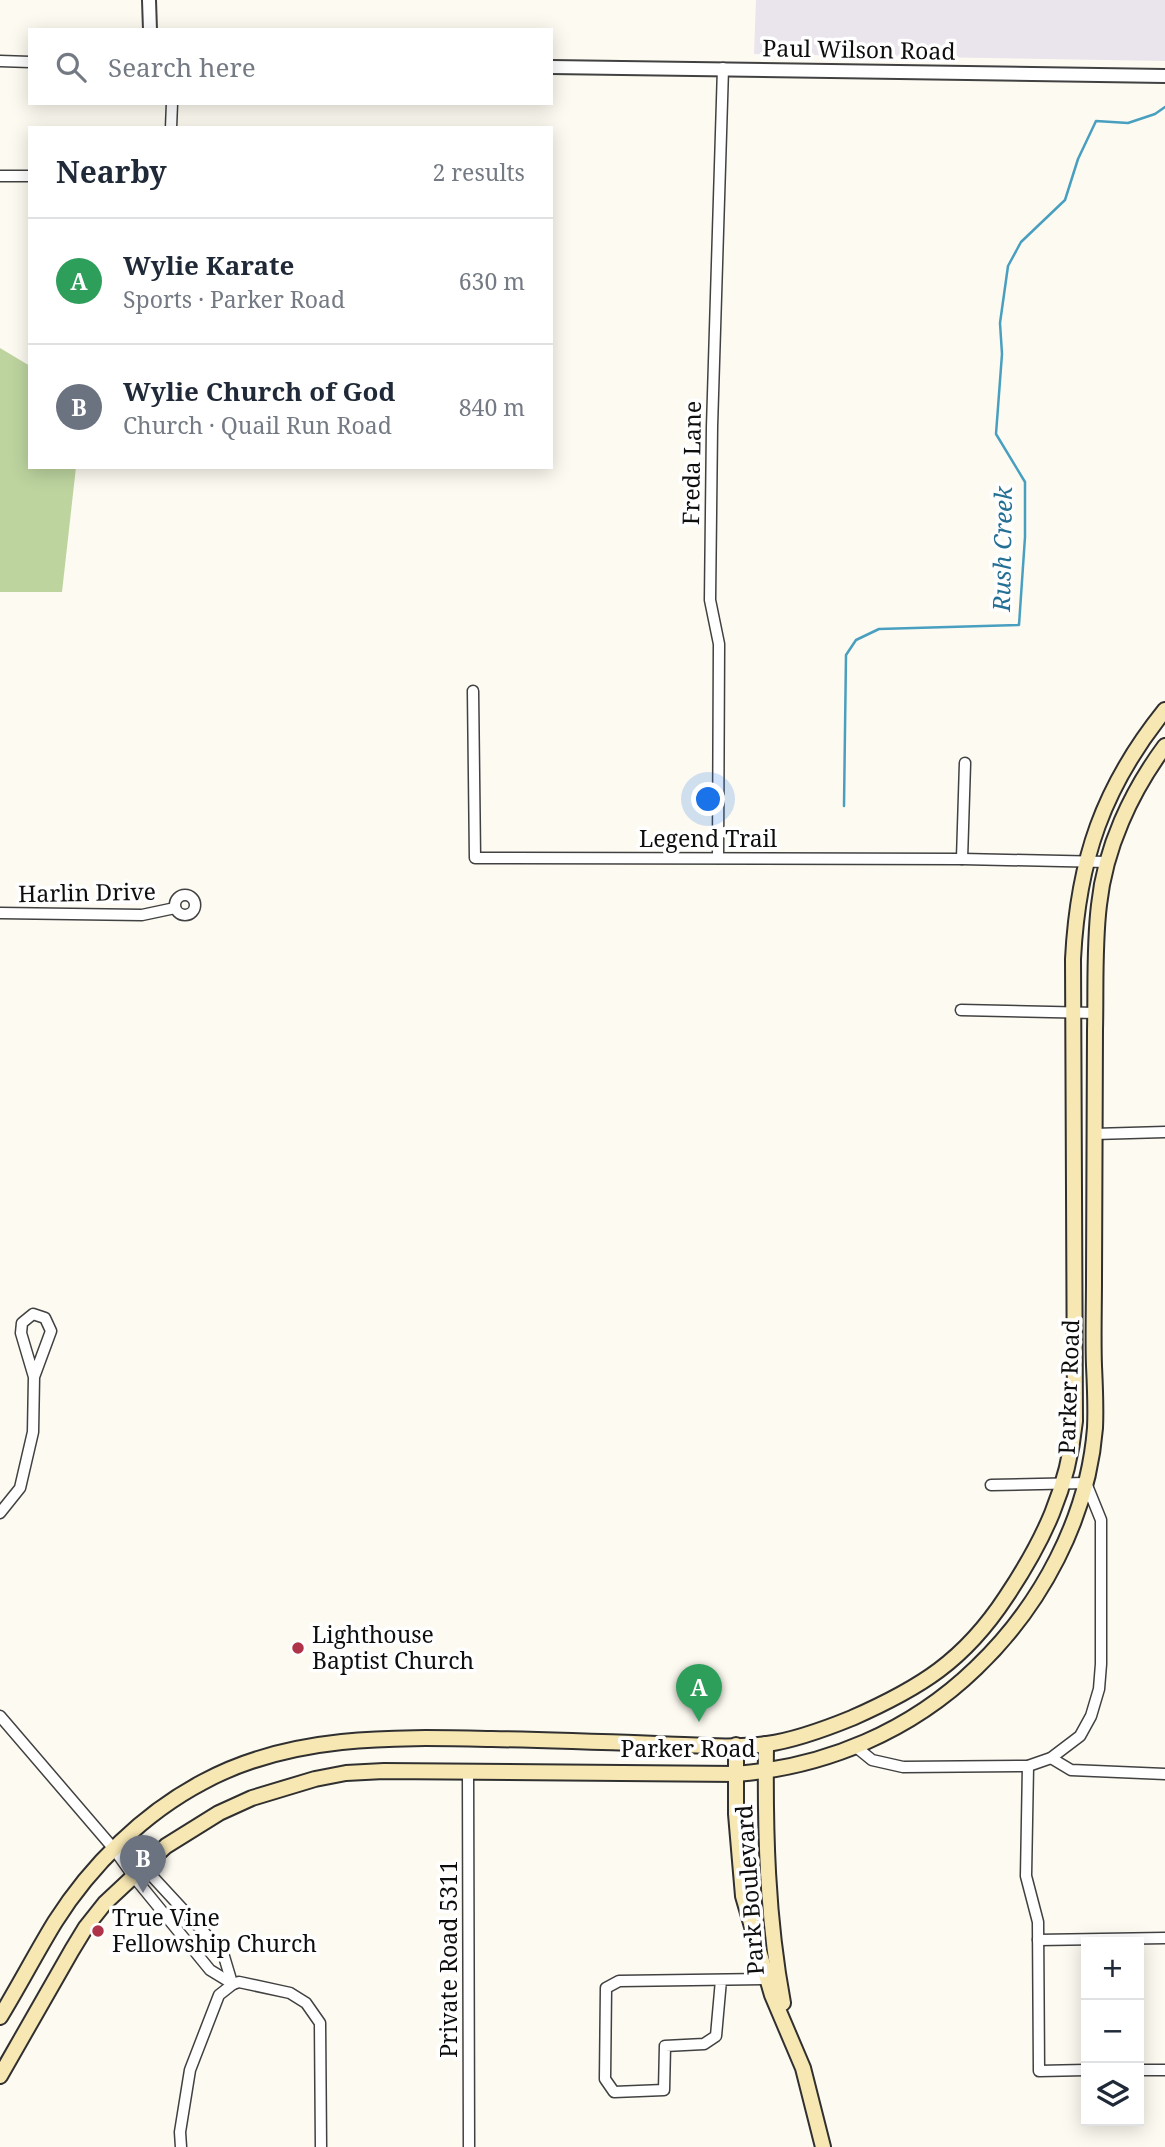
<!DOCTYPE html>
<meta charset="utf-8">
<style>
body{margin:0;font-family:"Noto Serif",serif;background:#f6f6f7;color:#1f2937}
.controls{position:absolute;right:21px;bottom:21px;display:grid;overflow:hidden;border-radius:0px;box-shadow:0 4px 18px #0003}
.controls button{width:63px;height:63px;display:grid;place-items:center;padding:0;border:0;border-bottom:2px solid #e0e1e3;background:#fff;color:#1f2937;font:35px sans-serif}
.you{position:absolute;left:709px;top:800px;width:24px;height:24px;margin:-18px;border:5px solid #fff;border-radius:50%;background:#1a73e8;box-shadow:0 0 0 10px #1a73e833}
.badge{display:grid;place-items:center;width:46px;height:46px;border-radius:50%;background:#111827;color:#fff;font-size:23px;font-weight:700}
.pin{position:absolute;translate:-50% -58px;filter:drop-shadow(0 2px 4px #0008)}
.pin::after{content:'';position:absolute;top:37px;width:24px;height:21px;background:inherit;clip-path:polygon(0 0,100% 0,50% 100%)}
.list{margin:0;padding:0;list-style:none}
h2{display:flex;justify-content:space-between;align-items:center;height:91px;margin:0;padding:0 28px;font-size:30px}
h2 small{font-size:23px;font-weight:400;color:#747a83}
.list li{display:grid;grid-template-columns:46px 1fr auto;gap:21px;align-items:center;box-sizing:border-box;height:126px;padding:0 28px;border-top:2px solid #e0e1e3}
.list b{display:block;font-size:26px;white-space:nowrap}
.list p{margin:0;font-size:23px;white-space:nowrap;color:#747a83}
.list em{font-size:23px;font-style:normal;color:#747a83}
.icon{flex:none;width:38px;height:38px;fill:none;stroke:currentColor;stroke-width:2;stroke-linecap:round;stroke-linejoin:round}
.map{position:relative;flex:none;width:1165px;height:2147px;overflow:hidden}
.search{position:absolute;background:#fff;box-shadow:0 4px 18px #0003;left:28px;top:28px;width:525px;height:77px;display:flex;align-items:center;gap:18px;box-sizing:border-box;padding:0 24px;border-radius:0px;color:#747a83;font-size:26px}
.panel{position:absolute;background:#fff;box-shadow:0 4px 18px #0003;left:28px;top:126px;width:525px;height:343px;border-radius:0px}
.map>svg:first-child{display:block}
.industrial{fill:#eae4ec}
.forest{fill:#bdd49f}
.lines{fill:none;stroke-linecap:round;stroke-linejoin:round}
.stream{stroke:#499fbf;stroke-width:2.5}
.minor-casing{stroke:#414141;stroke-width:13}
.tertiary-casing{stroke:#414141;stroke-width:16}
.secondary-casing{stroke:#303030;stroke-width:18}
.minor{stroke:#fff;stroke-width:10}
.tertiary{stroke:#fff;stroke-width:12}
.secondary{stroke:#f7e7b3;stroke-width:14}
.poi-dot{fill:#b03449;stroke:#fff;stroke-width:2.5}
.labels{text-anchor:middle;stroke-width:7;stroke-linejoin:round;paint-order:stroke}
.street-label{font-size:23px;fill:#0e0e0e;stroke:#fff}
.poi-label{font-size:23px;fill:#0e0e0e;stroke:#fff;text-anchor:start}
.water-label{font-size:24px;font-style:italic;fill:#247094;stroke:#fff}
</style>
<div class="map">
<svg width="1165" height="2147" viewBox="0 0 1165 2147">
<rect width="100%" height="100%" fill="#fdfaf1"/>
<polygon class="industrial" points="756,0 1165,0 1165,61 754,54"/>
<polygon class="forest" points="0,348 30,366 30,467 76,467 62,592 0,592"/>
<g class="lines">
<polyline class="stream" points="844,806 846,655 856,640 879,629 1019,625 1025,537 1025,482 996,434 1002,354 1000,323 1008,266 1021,242 1065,200 1078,159 1096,121 1128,123 1155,114 1165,107"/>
<defs>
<g id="minor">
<polyline points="0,61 30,62"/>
<polyline points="171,128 172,103"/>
<polyline points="0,176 30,176"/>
<polyline points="473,691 475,858 962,859 1107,862"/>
<polyline points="718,858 719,644 710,600 712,427 723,68"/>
<polyline points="962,859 965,763"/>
<circle cx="185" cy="905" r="10"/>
<polyline points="0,913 142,915 175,908"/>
<polyline points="961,1010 1096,1013"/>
<polyline points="1094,1134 1165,1132"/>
<polyline points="0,1513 20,1488 33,1432 34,1377 21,1333 22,1323 33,1314 45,1318 51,1331 34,1377"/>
<polyline points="0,1716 114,1849 134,1877 210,1970 233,1984 239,1982 290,1993 306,2003 320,2023 321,2147"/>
<polyline points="856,1747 872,1760 903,1767 1028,1766 1051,1758 1080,1736 1091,1716 1099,1689 1101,1664 1101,1520 1086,1483 991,1485"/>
<polyline points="1051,1758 1071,1770 1165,1774"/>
<polyline points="1028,1766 1026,1876 1038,1922 1039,2071 1086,2070"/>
<polyline points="468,1770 469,2147"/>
<polyline points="134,1877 151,1875 223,1953 232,1983"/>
<polyline points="1038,1940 1165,1938"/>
<polyline points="721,1980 716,2036 704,2044 665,2046 664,2090 614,2092 605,2079 606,1988 619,1981 767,1979"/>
<polyline points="1139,2070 1165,2070"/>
<polyline points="181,2147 180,2132 190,2070 219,1995 233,1984"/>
</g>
<g id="tertiary">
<polyline points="149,0 150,30"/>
<polyline points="551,67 1165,76"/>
</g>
<g id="secondary">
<path d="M 766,1744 C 765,1831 767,1918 783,2003"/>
<polyline points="736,1745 736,1814 743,1896 772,1995 803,2068 823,2147"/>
<path d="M 0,2017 C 19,1986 36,1953 55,1922 C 91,1865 144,1813 203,1782 C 291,1734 395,1737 492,1739 C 547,1740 602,1742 657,1744 C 693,1745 731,1749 767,1744 C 796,1740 825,1729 852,1718 C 920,1688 964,1661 1006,1597 C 1044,1540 1068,1489 1075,1421 L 1073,959 C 1078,860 1103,787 1165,710"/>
<path d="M 0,2076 L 72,1950 L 86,1927 L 105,1903 L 166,1846 L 219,1813 L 252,1798 L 315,1779 L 346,1773 L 384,1771 L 736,1774 C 826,1767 911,1731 976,1668 C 1041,1606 1088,1518 1095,1428 C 1096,1407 1095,1387 1094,1366 C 1093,1337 1094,1308 1094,1279 C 1094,1196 1095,1113 1095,1030 C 1096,988 1094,946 1099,905 C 1105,848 1131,792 1165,746"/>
</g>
</defs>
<use href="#minor" class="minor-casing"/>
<use href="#tertiary" class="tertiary-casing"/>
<use href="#secondary" class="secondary-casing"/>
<use href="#minor" class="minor"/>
<use href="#tertiary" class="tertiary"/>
<use href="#secondary" class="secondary"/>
</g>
<g class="poi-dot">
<circle cx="298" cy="1648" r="7"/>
<circle cx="98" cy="1931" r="7"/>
</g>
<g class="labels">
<g class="street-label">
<text transform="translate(859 50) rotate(1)" y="8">Paul Wilson Road</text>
<text transform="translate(692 463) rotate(-89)" y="8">Freda Lane</text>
<text x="708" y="847">Legend Trail</text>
<text transform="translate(87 893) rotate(-1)" y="8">Harlin Drive</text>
<text transform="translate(1069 1387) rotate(-88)" y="8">Parker Road</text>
<text x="688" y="1757">Parker Road</text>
<text transform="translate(750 1890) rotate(-94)" y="8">Park Boulevard</text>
<text transform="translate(449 1959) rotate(-90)" y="8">Private Road 5311</text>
</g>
<g class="poi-label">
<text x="312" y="1643">Lighthouse<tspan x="312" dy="26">Baptist Church</tspan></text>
<text x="112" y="1926">True Vine<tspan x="112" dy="26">Fellowship Church</tspan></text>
</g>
<g class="water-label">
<text transform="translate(1003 549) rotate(-89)" y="8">Rush Creek</text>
</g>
</g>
</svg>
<div class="controls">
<button>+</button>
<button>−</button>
<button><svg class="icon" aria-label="layers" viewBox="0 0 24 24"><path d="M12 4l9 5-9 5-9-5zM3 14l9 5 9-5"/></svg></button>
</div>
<div class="you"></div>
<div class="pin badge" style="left:699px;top:1722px;background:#2e9e5b">A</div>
<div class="pin badge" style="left:143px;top:1893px;background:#6b7280">B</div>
<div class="search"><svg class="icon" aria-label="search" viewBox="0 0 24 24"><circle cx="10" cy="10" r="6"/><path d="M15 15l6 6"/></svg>Search here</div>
<section class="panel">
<h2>Nearby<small>2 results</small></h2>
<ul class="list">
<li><span class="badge" style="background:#2e9e5b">A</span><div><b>Wylie Karate</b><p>Sports · Parker Road</p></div><em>630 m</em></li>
<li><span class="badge" style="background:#6b7280">B</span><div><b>Wylie Church of God</b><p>Church · Quail Run Road</p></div><em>840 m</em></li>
</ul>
</section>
</div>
